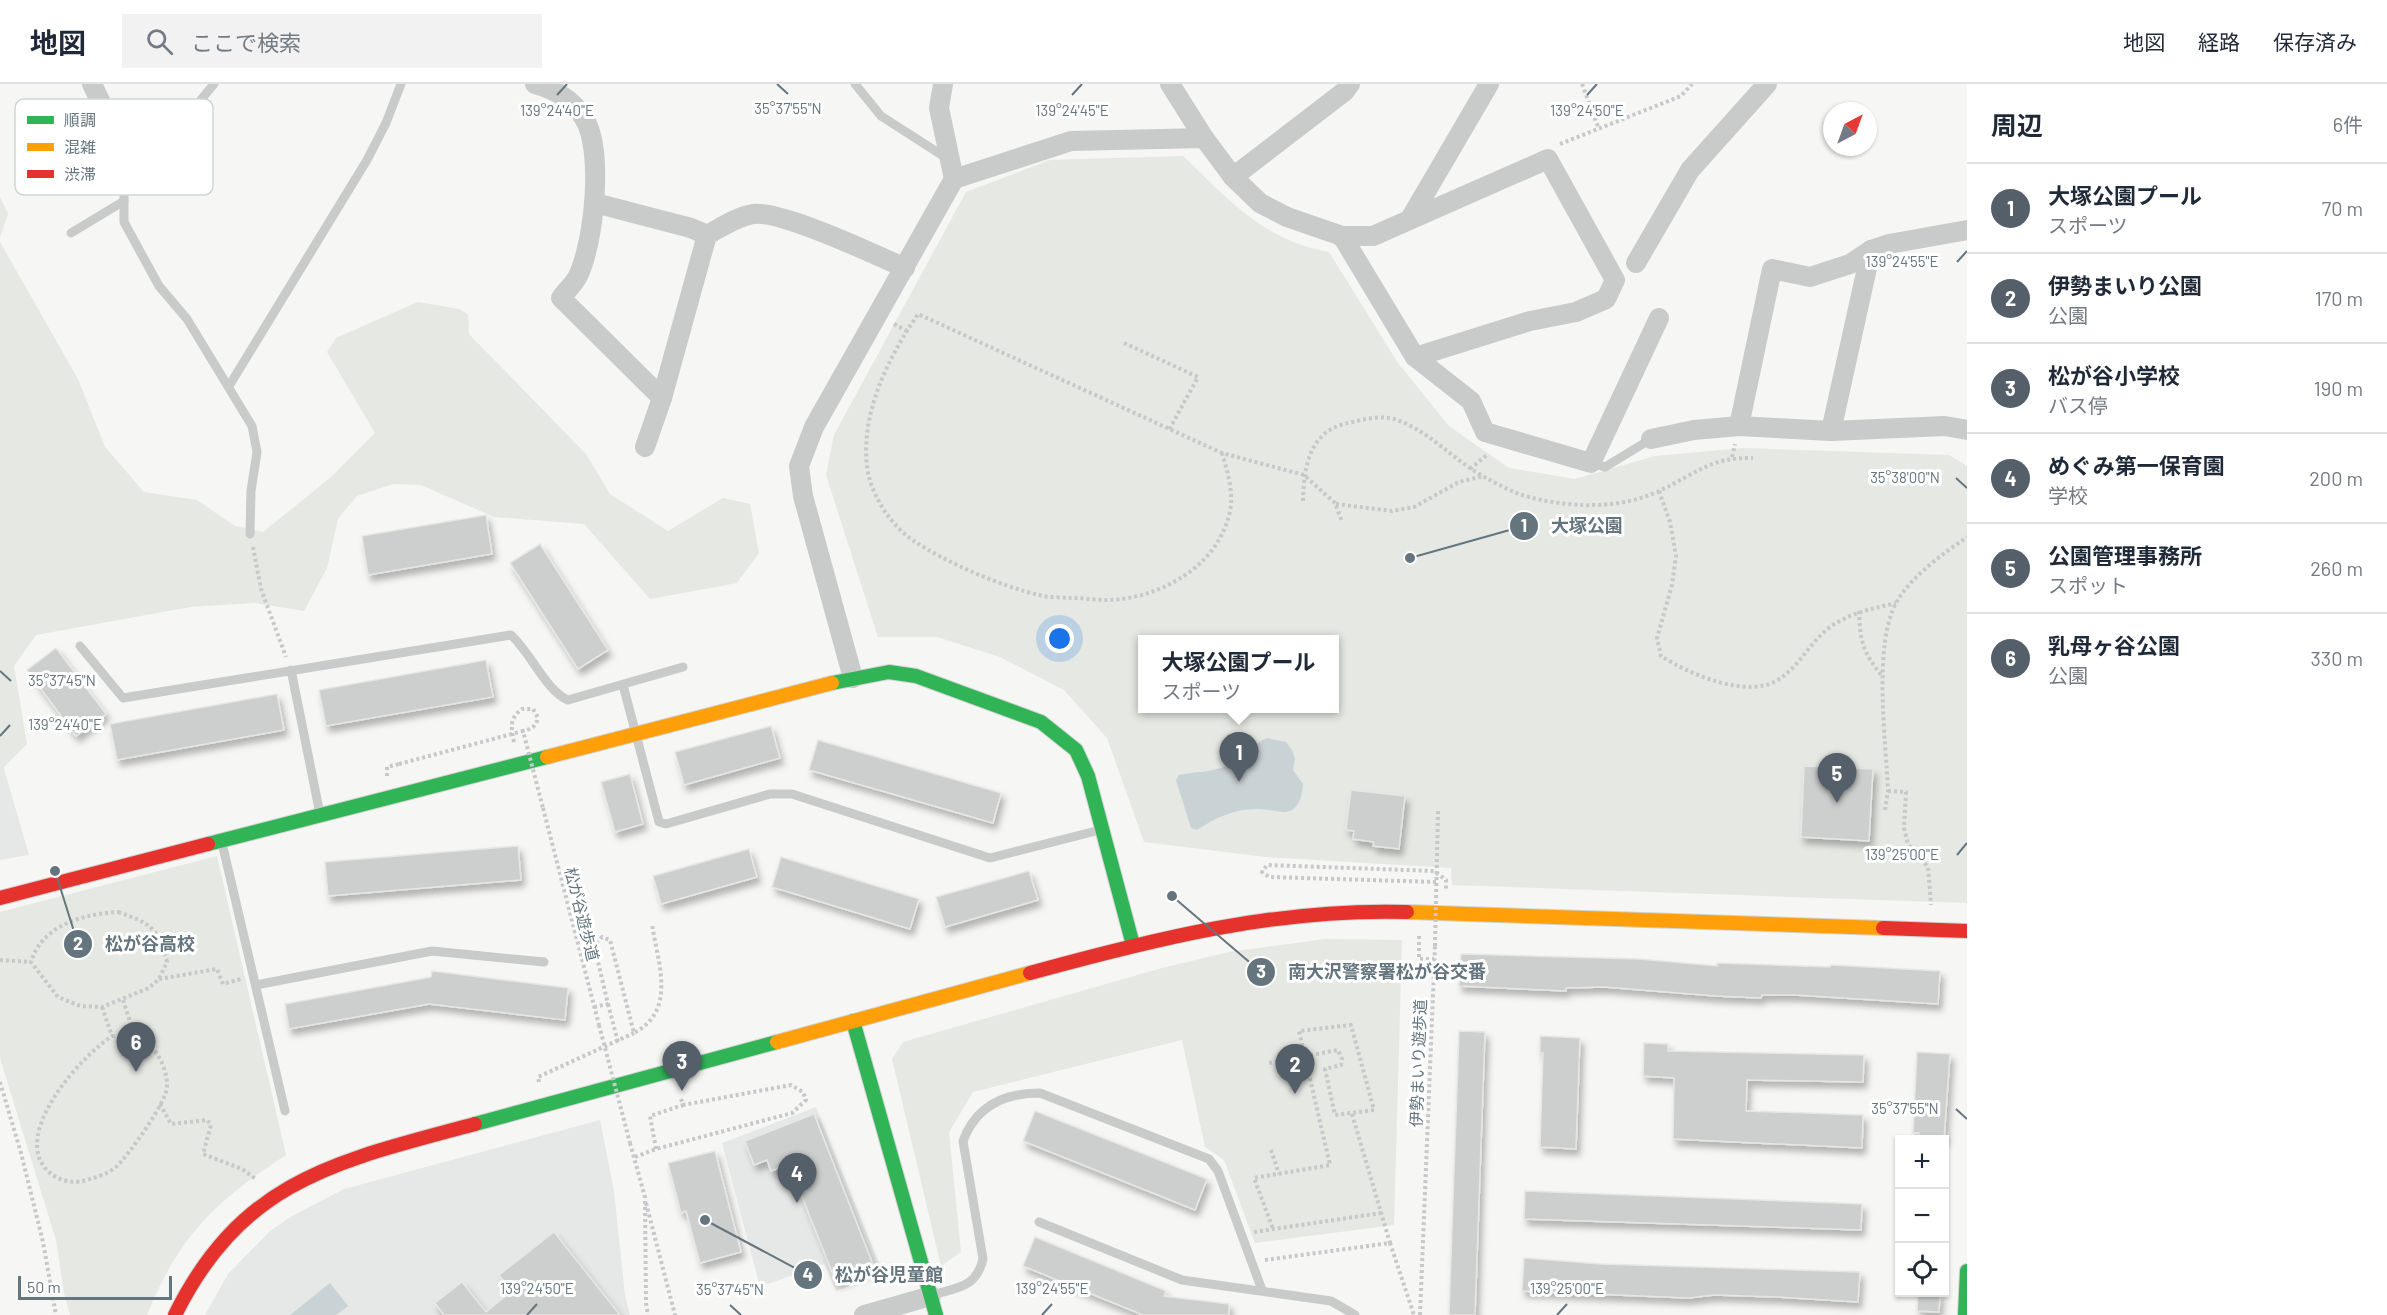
<!DOCTYPE html>
<html lang="ja">
<meta charset="utf-8">
<style>
body{margin:0;font-family:Barlow,"Noto Sans JP",sans-serif;background:#f2f2f3;color:#1f2937}
.controls{position:absolute;right:18px;bottom:18px;display:grid;overflow:hidden;border-radius:0px;box-shadow:0 2px 4px #0004}
.controls button{width:54px;height:54px;display:grid;place-items:center;padding:0;border:0;border-bottom:2px solid #e0e1e3;background:#fff;color:#1f2937;font:30px sans-serif}
.compass{position:absolute;left:1823px;top:18px;width:54px;height:54px;border-radius:50%;background:#fff;box-shadow:0 2px 4px #0004;rotate:41deg}
.scale{position:absolute;left:18px;bottom:15px;width:154px;box-sizing:border-box;padding-left:6px;border:3px solid #64757e;border-top:0;font-size:16px;line-height:21px;white-space:nowrap;color:#64757e;-webkit-text-stroke:4px #fff;paint-order:stroke}
.you{position:absolute;left:1060px;top:555px;width:21px;height:21px;margin:-15px;border:4px solid #fff;border-radius:50%;background:#1a73e8;box-shadow:0 0 0 9px #1a73e833}
.badge{display:grid;place-items:center;width:39px;height:39px;border-radius:50%;background:#555f6a;color:#fff;font-size:20px;font-weight:700}
.pin{position:absolute;translate:-50% -50px;filter:drop-shadow(0 2px 3px #0008)}
.pin::after{content:'';position:absolute;top:32px;width:21px;height:18px;background:inherit;clip-path:polygon(0 0,100% 0,50% 100%)}
.popup{position:absolute;left:1138px;top:551px;width:201px;height:78px;box-sizing:border-box;display:grid;place-content:center;border-radius:0px;background:#fff;filter:drop-shadow(0 2px 4px #0005);font-size:20px;white-space:nowrap;color:#747a83}
.popup b{font-size:22px;color:#1f2937}
.popup::after{content:'';position:absolute;left:50%;top:100%;margin-left:-12px;border:12px solid transparent;border-top-color:#fff}
.list{margin:0;padding:0;list-style:none}
h2{display:flex;justify-content:space-between;align-items:center;height:78px;margin:0;padding:0 24px;font-size:26px}
h2 small{font-size:20px;font-weight:400;color:#747a83}
.list li{display:grid;grid-template-columns:39px 1fr auto;gap:18px;align-items:center;box-sizing:border-box;height:90px;padding:0 24px;border-top:2px solid #e0e1e3}
.list b{display:block;font-size:22px;white-space:nowrap}
.list p{margin:0;font-size:20px;white-space:nowrap;color:#747a83}
.list em{font-size:20px;font-style:normal;color:#747a83}
.icon{flex:none;width:33px;height:33px;fill:none;stroke:currentColor;stroke-width:2;stroke-linecap:round;stroke-linejoin:round}
.map{position:relative;flex:none;width:1967px;height:1231px;overflow:hidden}
header{display:flex;align-items:center;gap:36px;box-sizing:border-box;height:84px;padding:0 30px;background:#fff;border-bottom:2px solid #e0e1e3}
header strong{font-size:28px}
nav{display:flex;gap:33px;margin-inline-start:auto;font-size:21px}
.search{width:420px;height:54px;background:#f2f2f3;display:flex;align-items:center;gap:15px;box-sizing:border-box;padding:0 21px;border-radius:0px;color:#747a83;font-size:22px}
main{display:flex}
aside{flex:1;background:#fff}
.map>svg:first-child{display:block}
.built{fill:#e6e8e7}
.green{fill:#e5e8e3;fill-rule:evenodd}
.water{fill:#c9d2d4}
.building{fill:#cdcece;stroke:#e6e6e5;stroke-width:1.5;filter:url(#shadow)}
.lines{fill:none;stroke-linecap:round;stroke-linejoin:round}
.fast-casing{stroke:#d2d3d3;stroke-width:16}
.slow-casing{stroke:#d2d3d3;stroke-width:16}
.jam-casing{stroke:#d2d3d3;stroke-width:16}
.path{stroke:#c6c8c9;stroke-width:4;stroke-dasharray:3 3;stroke-linecap:butt}
.lane{stroke:#c9caca;stroke-width:9}
.street{stroke:#c9caca;stroke-width:20}
.fast{stroke:#30b455;stroke-width:14}
.slow{stroke:#ff9f0a;stroke-width:14}
.jam{stroke:#e5322d;stroke-width:14}
.path-bridge{stroke:#c6c8c9;stroke-width:4;stroke-dasharray:3 3;stroke-linecap:butt}
.ticks{fill:none;stroke:#64757e;stroke-width:2}
.labels{text-anchor:middle;stroke-width:6;stroke-linejoin:round;paint-order:stroke}
.street-label{font-size:16px;fill:#64757e;stroke:#fff}
.key{fill:#fff;stroke:#d0d6d8;stroke-width:1.5}
.key-label{font-size:16px;fill:#64757e}
.ticks-label{font-size:15px;text-anchor:middle;fill:#64757e;stroke:#fff;stroke-width:6;stroke-linejoin:round;paint-order:stroke}
.leader{fill:none;stroke:#64757e;stroke-width:2}
.callout-dot{fill:#64757e;stroke:#fff;stroke-width:2}
.mark-label{font-size:18px;text-anchor:middle;font-weight:bold;fill:#fff}
.callout-label{font-size:18px;text-anchor:middle;font-weight:bold;fill:#64757e;stroke:#fff;stroke-width:6;stroke-linejoin:round;paint-order:stroke}
</style>
<header>
<strong>地図</strong>
<div class="search"><svg class="icon" aria-label="search" viewBox="0 0 24 24"><circle cx="10" cy="10" r="6"/><path d="M15 15l6 6"/></svg>ここで検索</div>
<nav><a>地図</a><a>経路</a><a>保存済み</a></nav>
</header>
<main>
<div class="map">
<svg width="1967" height="1231" viewBox="0 0 1967 1231">
<defs>
<filter id="shadow"><feDropShadow dx="3.5" dy="6" stdDeviation="3" flood-color="#0004"/></filter>
</defs>
<rect width="100%" height="100%" fill="#f6f6f5"/>
<g class="built">
<polygon points="0,671 29,771 0,776"/>
<polygon points="816,1023 883,1189 836,1207 824,1180 760,1203 722,1059"/>
<polygon points="600,1036 614,1107 625,1211 630,1231 205,1231 228,1190 270,1147 292,1132 344,1105"/>
</g>
<g class="green">
<path d="M 1183,72 C 1230,117 1263,156 1329,168 L 1398,279 L 1449,342 L 1509,384 L 1575,395 L 1655,372 L 1743,364 L 1949,371 L 1967,382 L 1967,819 L 1452,801 L 1451,784 L 1266,773 L 1144,758 L 1107,654 L 1064,606 L 1000,573 L 937,553 L 878,553 L 826,391 L 834,351 L 966,108 L 1050,76 ZM 1143,556 L 1335,556 L 1335,624 L 1143,624 Z"/>
<polygon points="0,113 8,130 0,153"/>
<polygon points="0,158 78,295 105,363 144,408 197,416 235,442 263,448 330,394 375,349 327,268 336,254 418,218 459,225 468,230 469,250 586,370 610,410 668,447 723,414 750,420 759,469 737,499 650,515 584,440 494,433 421,401 393,400 357,412 338,435 327,484 304,527 255,519 190,523 36,551 14,582 27,660 0,687"/>
<path d="M 217,772 L 286,1071 C 216,1117 179,1151 147,1231 L 70,1231 L 64,1209 L 56,1156 L 0,974 L 0,828 Z"/>
<polygon points="1325,855 1402,856 1394,1141 1255,1159 1224,1076 1205,1063 1182,956 973,1008 949,1048 961,1168 941,1182 892,975 903,958 1162,884 1229,868"/>
</g>
<g class="water">
<path d="M 1267,654 L 1286,658 L 1292,666 L 1295,675 L 1293,686 L 1303,700 C 1302,709 1301,720 1292,726 C 1283,731 1269,725 1259,725 C 1236,724 1216,733 1197,746 L 1191,744 L 1176,696 L 1179,691 C 1199,687 1217,689 1236,677 C 1247,670 1254,659 1267,654 Z"/>
<polygon points="330,1199 348,1222 336,1231 290,1231"/>
</g>
<g class="building">
<polygon points="486,431 492,470 368,491 362,452"/>
<polygon points="540,460 608,566 578,585 510,479"/>
<polygon points="56,564 106,630 76,652 27,586"/>
<polygon points="486,576 493,613 326,642 319,606"/>
<polygon points="277,610 284,646 117,676 110,640"/>
<polygon points="771,642 780,674 684,701 675,668"/>
<polygon points="818,656 1001,709 993,739 809,686"/>
<polygon points="1804,682 1873,685 1869,757 1801,753"/>
<polygon points="630,690 643,740 615,748 601,698"/>
<polygon points="1351,706 1405,712 1399,765 1373,762 1374,758 1353,755 1354,747 1346,746"/>
<polygon points="518,762 521,796 328,812 325,778"/>
<polygon points="749,765 757,793 661,820 653,792"/>
<polygon points="781,773 919,815 910,845 772,803"/>
<polygon points="1029,787 1038,816 945,843 936,813"/>
<polygon points="1461,870 1639,875 1717,882 1717,879 1830,883 1831,881 1940,887 1938,920 1795,911 1762,911 1761,914 1716,912 1604,903 1566,904 1566,907 1459,902"/>
<polygon points="432,887 568,904 565,936 429,920 289,945 285,920 431,893"/>
<polygon points="1459,947 1485,948 1475,1231 1449,1231"/>
<polygon points="1540,952 1580,954 1576,1065 1540,1063 1543,969 1540,969"/>
<polygon points="1644,959 1668,960 1668,967 1864,971 1863,998 1747,996 1746,1027 1863,1031 1862,1064 1673,1055 1674,994 1643,992"/>
<polygon points="1917,968 1950,970 1944,1056 1919,1056 1919,1049 1913,1049"/>
<polygon points="1035,1027 1207,1095 1195,1126 1023,1057"/>
<polygon points="814,1030 874,1183 836,1198 789,1080 771,1087 767,1076 754,1081 745,1057"/>
<polygon points="715,1067 741,1168 700,1179 686,1127 681,1129 668,1079"/>
<polygon points="1525,1107 1862,1120 1861,1146 1524,1135"/>
<polygon points="554,1148 620,1231 444,1231 435,1219 462,1198 486,1228 512,1207 499,1191"/>
<polygon points="1035,1153 1166,1207 1164,1212 1229,1220 1229,1231 1143,1231 1023,1182"/>
<polygon points="1524,1174 1600,1180 1860,1188 1858,1218 1777,1213 1714,1211 1688,1214 1522,1207"/>
<polygon points="1918,1209 1940,1209 1939,1228 1917,1227"/>
</g>
<g class="lines">
<defs>
<g id="fast">
<polyline points="832,599 889,588 916,592 1041,638 1076,666 1088,692 1133,861"/>
<polyline points="208,760 547,673"/>
<polyline points="853,937 936,1231"/>
<polyline points="475,1040 777,958"/>
<polyline points="1965,1231 1967,1187"/>
</g>
<g id="slow">
<polyline points="547,673 832,599"/>
<polyline points="1407,828 1883,844"/>
<polyline points="777,958 1030,889"/>
</g>
<g id="jam">
<polyline points="0,814 208,760"/>
<polyline points="1883,844 1967,847"/>
<path d="M 1030,889 C 1154,855 1277,824 1407,828"/>
<path d="M 175,1231 C 243,1094 339,1077 475,1040"/>
</g>
</defs>
<use href="#fast" class="fast-casing"/>
<use href="#slow" class="slow-casing"/>
<use href="#jam" class="jam-casing"/>
<g class="path">
<polyline points="1582,0 1599,45"/>
<polyline points="1560,60 1681,12 1692,0"/>
<polyline points="894,240 907,247"/>
<polyline points="1124,259 1198,293 1169,346"/>
<path d="M 1222,369 C 1227,386 1234,408 1230,427 C 1219,482 1160,515 1107,516 C 1095,516 1083,514 1071,514 C 1061,513 1049,514 1039,511 C 1003,503 945,478 914,457 C 891,442 870,410 867,382 C 861,328 888,274 918,230 L 1222,369 L 1304,391 L 1335,419 L 1342,438"/>
<polyline points="1732,373 1735,360"/>
<polyline points="1470,385 1488,370"/>
<path d="M 1659,407 L 1670,438 L 1676,472 L 1672,501 L 1657,554 L 1661,572 C 1689,590 1750,617 1781,594 C 1802,579 1813,553 1836,539 C 1855,528 1875,524 1896,519"/>
<path d="M 1303,417 C 1304,385 1308,350 1344,340 C 1360,336 1378,331 1394,335 C 1423,344 1445,367 1470,384 C 1483,393 1499,401 1514,408 C 1534,416 1560,420 1581,421 C 1608,422 1637,418 1661,406 C 1697,389 1711,373 1753,374"/>
<polyline points="1336,420 1392,427 1414,423 1459,398 1484,392"/>
<polyline points="253,463 261,505 286,573"/>
<path d="M 1859,527 C 1860,558 1863,569 1883,593"/>
<path d="M 514,658 C 511,645 509,634 522,625 L 533,625 L 538,634 C 536,643 531,645 523,647"/>
<polyline points="387,692 387,683 399,680"/>
<polyline points="1888,707 1906,708 1904,744 1908,760 1928,783 1931,821"/>
<polyline points="543,724 599,941"/>
<path d="M 1885,726 L 1888,707 C 1886,658 1873,561 1896,519 C 1911,492 1943,470 1967,453"/>
<polyline points="1436,798 1269,793 1262,788 1267,781 1434,787 1446,796 1446,806"/>
<path d="M 118,828 C 152,840 157,843 167,878 L 159,895 L 149,904 L 102,923 L 80,922 L 58,913 L 31,878 C 42,841 83,830 118,828 Z"/>
<polyline points="1419,852 1419,875 1434,875"/>
<polyline points="0,876 31,878"/>
<polyline points="159,895 217,885 223,900 241,895"/>
<polyline points="123,916 135,953"/>
<polyline points="608,920 618,958"/>
<polyline points="102,923 112,952"/>
<path d="M 594,923 L 608,920 L 594,861 L 602,853 L 610,856 L 634,949 C 677,926 658,880 652,840"/>
<path d="M 112,952 C 119,952 128,952 135,953 C 154,957 168,984 167,1003 C 166,1019 128,1072 116,1083 C 108,1090 97,1093 87,1096 C 75,1100 58,1097 49,1088 C 9,1052 80,973 112,952 Z"/>
<polyline points="1269,979 1338,966 1342,975 1341,981 1325,985 1335,1031 1374,1026 1351,941 1299,947 1330,1081 1254,1094 1273,1145"/>
<polyline points="0,998 21,1069 43,1158 56,1231"/>
<polyline points="539,998 538,993 634,949"/>
<polyline points="160,1020 171,1040 207,1036 211,1041 203,1070 242,1085 257,1096"/>
<polyline points="1352,1030 1390,1159"/>
<polyline points="630,1059 645,1113 646,1219 648,1231"/>
<polyline points="656,1065 650,1032 683,1021"/>
<polyline points="1271,1066 1279,1090"/>
<polyline points="635,1073 656,1065 792,1029 806,1016 803,1008 791,1001 683,1021 681,1015"/>
<polyline points="646,1119 675,1231"/>
<polyline points="1254,1148 1381,1129"/>
<polyline points="1265,1176 1390,1159 1414,1231"/>
<polyline points="1420,1231 1435,862"/>
</g>
<g class="lane">
<polyline points="214,0 181,40 130,80 124,106 124,138 159,202 187,235 252,342 257,368 251,407 250,450"/>
<polyline points="855,0 881,32 948,75"/>
<polyline points="71,149 124,117"/>
<polyline points="229,302 367,76 386,39 401,0"/>
<polyline points="1591,379 1605,383 1651,355"/>
<path d="M 80,562 L 123,614 L 511,551 C 531,569 546,607 568,616 L 683,583"/>
<polyline points="291,586 320,730"/>
<polyline points="623,601 659,738 666,740 770,710 792,710 990,774 1100,746"/>
<polyline points="222,759 285,1027"/>
<polyline points="256,901 432,867 544,878"/>
<polyline points="1039,1138 1182,1196 1331,1217 1355,1231"/>
<path d="M 933,1211 C 958,1203 976,1204 983,1175 L 963,1057 C 976,1022 1004,1009 1040,1009 L 1209,1075 L 1218,1087 L 1262,1206"/>
</g>
<g class="street">
<polyline points="92,0 130,80"/>
<path d="M 535,0 C 554,5 573,16 584,34 C 604,66 594,159 578,192 C 574,200 566,207 561,214 L 662,314"/>
<polyline points="943,0 939,24 954,95"/>
<polyline points="1170,0 1204,54"/>
<polyline points="1233,93 1345,7 1350,0"/>
<polyline points="595,119 691,144 707,151"/>
<polyline points="1410,135 1489,0"/>
<polyline points="1342,152 1415,273 1471,317 1485,348 1591,379 1659,234"/>
<polyline points="1636,179 1690,86 1767,0"/>
<polyline points="1739,342 1772,185 1810,193 1850,180 1871,166 1889,160 1967,146"/>
<polyline points="1831,347 1871,166"/>
<polyline points="1651,355 1694,346 1739,342 1831,347 1945,342 1967,346"/>
<path d="M 645,363 L 662,314 L 707,151 C 722,143 736,133 753,130 C 781,126 876,171 905,184"/>
<polyline points="853,594 803,412 799,382 814,343 954,95 1071,57 1204,54 1233,93 1260,119 1287,133 1342,152 1373,152 1548,75 1615,196 1606,215 1576,228 1530,237 1415,273"/>
<polyline points="864,1231 931,1212"/>
</g>
<use href="#fast" class="fast"/>
<use href="#slow" class="slow"/>
<use href="#jam" class="jam"/>
<g class="path-bridge">
<polyline points="399,680 523,647 543,724"/>
<polyline points="1435,862 1438,727"/>
<polyline points="599,941 630,1059"/>
</g>
</g>
<path class="ticks" d="M 777,0 L 788,10M 557,11 L 567,0M 1072,11 L 1082,0M 1587,11 L 1597,0M 1957,178 L 1967,167M 1956,394 L 1967,404M 0,587 L 11,597M 0,652 L 10,641M 1957,771 L 1967,759M 1956,1025 L 1967,1035M 730,1221 L 741,1231M 527,1231 L 537,1220M 1042,1231 L 1052,1220M 1557,1231 L 1567,1220"/>
<g class="labels">
<g class="street-label">
<text transform="translate(582 830) rotate(76)" y="6">松が谷遊歩道</text>
<text transform="translate(1418 979) rotate(-88)" y="6">伊勢まいり遊歩道</text>
</g>
</g>
<rect x="15" y="15" width="198" height="96" rx="9" class="key"/>
<rect x="27" y="32" width="27" height="8" fill="#30b455"/>
<rect x="27" y="59" width="27" height="8" fill="#ff9f0a"/>
<rect x="27" y="86" width="27" height="8" fill="#e5322d"/>
<g class="key-label">
<text x="64" y="42">順調</text>
<text x="64" y="69">混雑</text>
<text x="64" y="96">渋滞</text>
</g>
<g class="ticks-label">
<text x="788" y="30">35°37'55"N</text>
<text x="1587" y="32">139°24'50"E</text>
<text x="557" y="32">139°24'40"E</text>
<text x="1072" y="32">139°24'45"E</text>
<text x="1902" y="183">139°24'55"E</text>
<text x="1905" y="399">35°38'00"N</text>
<text x="62" y="602">35°37'45"N</text>
<text x="65" y="646">139°24'40"E</text>
<text x="1902" y="776">139°25'00"E</text>
<text x="1905" y="1030">35°37'55"N</text>
<text x="537" y="1210">139°24'50"E</text>
<text x="1052" y="1210">139°24'55"E</text>
<text x="1567" y="1210">139°25'00"E</text>
<text x="730" y="1211">35°37'45"N</text>
</g>
<path class="leader" d="M1410 474L1524 442M55 787L78 860M1172 812L1261 888M705 1136L808 1191"/>
<g class="callout-dot">
<circle cx="1410" cy="474" r="6"/>
<circle cx="55" cy="787" r="6"/>
<circle cx="1172" cy="812" r="6"/>
<circle cx="705" cy="1136" r="6"/>
<circle cx="1524" cy="442" r="15"/>
<circle cx="78" cy="860" r="15"/>
<circle cx="1261" cy="888" r="15"/>
<circle cx="808" cy="1191" r="15"/>
</g>
<g class="mark-label">
<text x="1524" y="448">1</text>
<text x="78" y="866">2</text>
<text x="1261" y="894">3</text>
<text x="808" y="1197">4</text>
</g>
<g class="callout-label">
<text x="1587" y="448">大塚公園</text>
<text x="150" y="866">松が谷高校</text>
<text x="1387" y="894">南大沢警察署松が谷交番</text>
<text x="889" y="1197">松が谷児童館</text>
</g>
</svg>
<div class="controls">
<button>+</button>
<button>−</button>
<button><svg class="icon" aria-label="locate" viewBox="0 0 24 24"><circle cx="12" cy="12" r="6"/><path d="M12 2v4M12 18v4M2 12h4M18 12h4"/></svg></button>
</div>
<svg class="compass" viewBox="-18 -18 36 36"><path d="M0-13l5 13h-10z" fill="#e53935"/><path d="M0 13l5-13h-10z" fill="#747a83"/></svg>
<div class="scale">50 m</div>
<div class="you"></div>
<div class="pin badge" style="left:1239px;top:698px">1</div>
<div class="popup"><b>大塚公園プール</b>スポーツ</div>
<div class="pin badge" style="left:1295px;top:1010px">2</div>
<div class="pin badge" style="left:682px;top:1007px">3</div>
<div class="pin badge" style="left:797px;top:1119px">4</div>
<div class="pin badge" style="left:1837px;top:719px">5</div>
<div class="pin badge" style="left:136px;top:988px">6</div>
</div>
<aside>
<h2>周辺<small>6件</small></h2>
<ul class="list">
<li><span class="badge">1</span><div><b>大塚公園プール</b><p>スポーツ</p></div><em>70 m</em></li>
<li><span class="badge">2</span><div><b>伊勢まいり公園</b><p>公園</p></div><em>170 m</em></li>
<li><span class="badge">3</span><div><b>松が谷小学校</b><p>バス停</p></div><em>190 m</em></li>
<li><span class="badge">4</span><div><b>めぐみ第一保育園</b><p>学校</p></div><em>200 m</em></li>
<li><span class="badge">5</span><div><b>公園管理事務所</b><p>スポット</p></div><em>260 m</em></li>
<li><span class="badge">6</span><div><b>乳母ヶ谷公園</b><p>公園</p></div><em>330 m</em></li>
</ul>
</aside>
</main>
